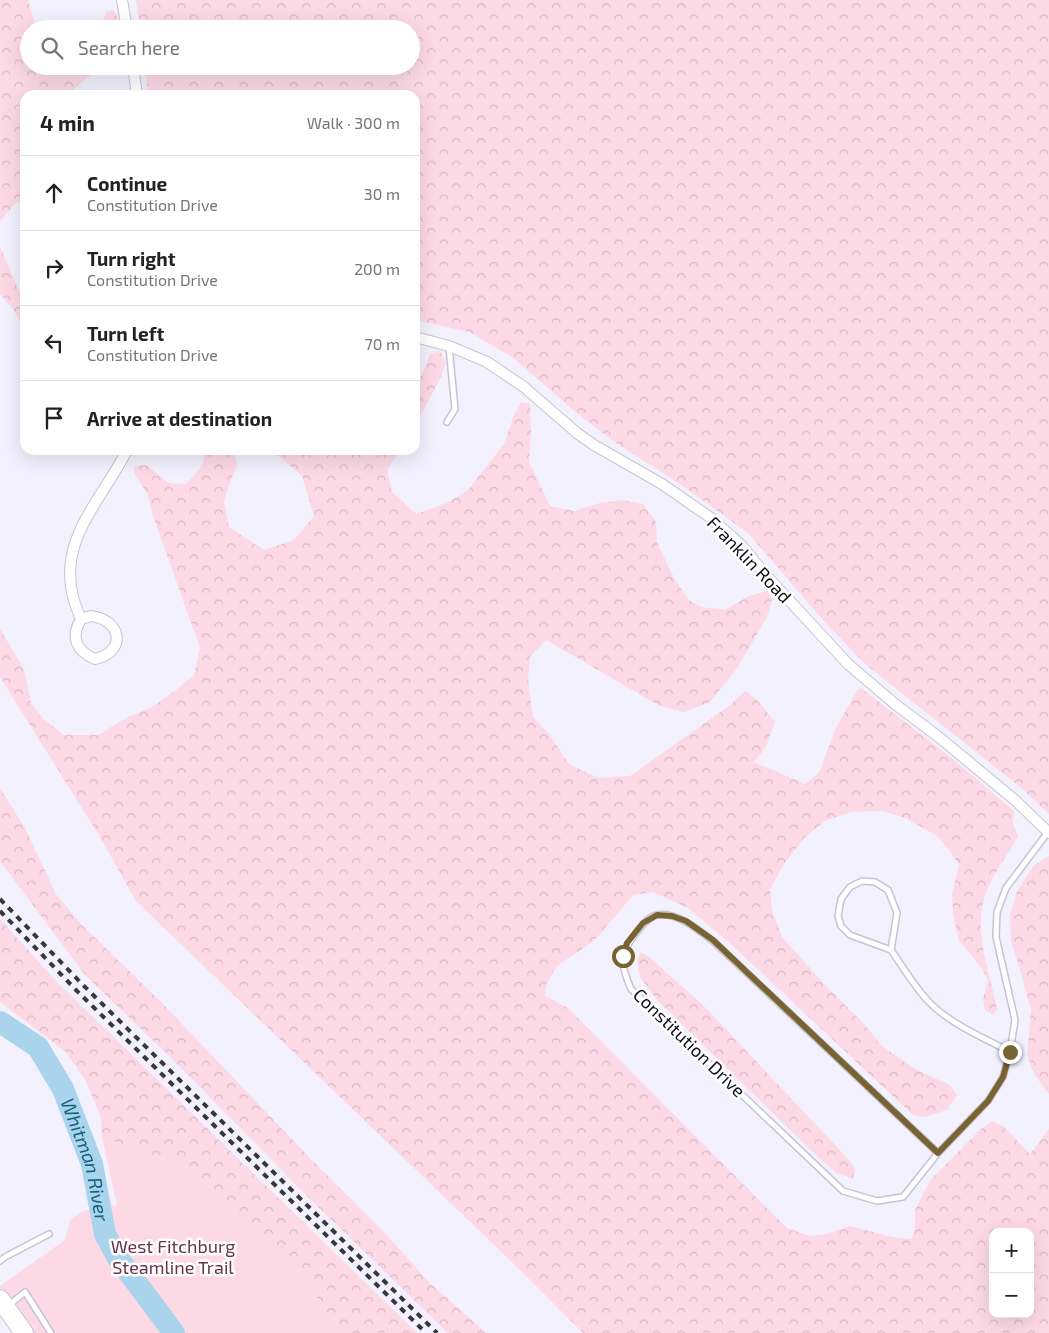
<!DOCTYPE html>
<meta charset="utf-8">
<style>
body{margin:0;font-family:"Exo 2",sans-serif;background:#f2f2f2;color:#222}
.controls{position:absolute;right:15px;bottom:15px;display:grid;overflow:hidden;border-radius:10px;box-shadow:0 5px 20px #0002}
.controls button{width:45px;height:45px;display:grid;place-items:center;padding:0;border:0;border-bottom:1px solid #e0e0e0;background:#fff;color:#222;font:25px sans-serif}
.stop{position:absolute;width:15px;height:15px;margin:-11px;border:4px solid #786332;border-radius:50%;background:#fff}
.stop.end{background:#786332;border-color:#fff;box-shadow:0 1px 5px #0008}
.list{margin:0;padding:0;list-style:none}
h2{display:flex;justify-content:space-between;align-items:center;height:65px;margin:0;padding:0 20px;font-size:21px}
h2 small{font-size:16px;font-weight:400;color:#767676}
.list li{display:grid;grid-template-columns:32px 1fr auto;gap:15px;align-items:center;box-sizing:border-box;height:75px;padding:0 20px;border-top:1px solid #e0e0e0}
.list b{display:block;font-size:19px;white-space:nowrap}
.list p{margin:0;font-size:16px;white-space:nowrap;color:#767676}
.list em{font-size:16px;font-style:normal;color:#767676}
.icon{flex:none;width:28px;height:28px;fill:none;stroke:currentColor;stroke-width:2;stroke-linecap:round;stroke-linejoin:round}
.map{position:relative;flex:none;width:1049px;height:1333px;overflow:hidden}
.search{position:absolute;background:#fff;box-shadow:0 5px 20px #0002;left:20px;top:20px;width:400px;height:55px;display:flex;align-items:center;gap:12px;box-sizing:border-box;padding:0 18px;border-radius:28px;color:#767676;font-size:19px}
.panel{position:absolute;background:#fff;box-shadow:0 5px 20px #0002;left:20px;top:90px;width:400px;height:365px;border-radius:15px}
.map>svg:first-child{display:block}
.forest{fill:url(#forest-crowns);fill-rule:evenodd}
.green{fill:#fdd9e6}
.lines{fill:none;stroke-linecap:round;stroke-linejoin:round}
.river{stroke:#a9d4eb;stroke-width:22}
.service-casing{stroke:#c6c4d4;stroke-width:8}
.minor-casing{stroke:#c6c4d4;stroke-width:12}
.trunk-casing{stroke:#c6c4d4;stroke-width:20}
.service{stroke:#fff;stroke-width:5}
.minor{stroke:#fff;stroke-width:10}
.trunk{stroke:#fff;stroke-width:18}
.rail{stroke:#37363d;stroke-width:4;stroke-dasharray:6 6;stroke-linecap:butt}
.route{stroke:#786332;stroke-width:6}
.labels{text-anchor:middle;stroke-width:5;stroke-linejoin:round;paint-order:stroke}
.street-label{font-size:18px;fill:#0e0d13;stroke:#fff}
.park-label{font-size:18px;fill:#6a324a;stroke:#fff}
.water-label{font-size:19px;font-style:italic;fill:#125f7e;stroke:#fff}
</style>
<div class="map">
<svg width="1049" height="1333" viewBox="0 0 1049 1333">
<defs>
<pattern id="forest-crowns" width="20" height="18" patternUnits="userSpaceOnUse" patternTransform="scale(1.25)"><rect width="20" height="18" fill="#fdd9e6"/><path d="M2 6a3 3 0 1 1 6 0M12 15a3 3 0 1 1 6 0" fill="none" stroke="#d8b9c4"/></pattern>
</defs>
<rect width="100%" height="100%" fill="#f3f1fe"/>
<g class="forest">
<polygon points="0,0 28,0 37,29 29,29 29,66 101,66 67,95 25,95 25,203 16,203 0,221"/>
<polygon points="136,0 1049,0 1049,814 1019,786 865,664 823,620 748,533 683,486 613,441 573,410 512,357 469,332 415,320 415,95 148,95 145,66 411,66 411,29 140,29"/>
<polygon points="113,10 118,18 119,29 100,29 106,12"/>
<polygon points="0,246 25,305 25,330 13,309 0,294"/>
<polygon points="440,351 446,363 439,381 415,425 415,391 430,354"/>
<path d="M 521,402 L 530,404 L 531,431 L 529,462 L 550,506 L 574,511 L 600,503 L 622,500 L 643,504 L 656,522 L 657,542 L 668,566 L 677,583 L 689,600 L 701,607 L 725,610 L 749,596 L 767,591 L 772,599 L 768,615 L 738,667 L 710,702 L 684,712 L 660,706 L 546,640 L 530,657 L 528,679 L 533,717 L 550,735 L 569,764 L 598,778 L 630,776 L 729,706 L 745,691 L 757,700 L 775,722 L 766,747 L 754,762 L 805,784 L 819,773 L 836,728 L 857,690 L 861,688 L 954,760 L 1014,811 L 1013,824 L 1018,836 C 1008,855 995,870 987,890 C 971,929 990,971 997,1010 L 993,1015 L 985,1010 L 983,999 L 988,981 L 983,970 L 959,940 L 953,915 L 952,894 L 959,865 L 950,851 L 937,836 L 905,818 L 883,811 L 851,812 L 825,821 L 806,836 L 786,861 L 770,889 L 772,910 L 782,937 L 827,987 L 864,1024 L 882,1046 L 915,1069 L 950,1085 L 957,1095 L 947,1110 L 924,1117 L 913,1115 L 733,946 L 688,908 L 653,892 L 633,895 L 595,940 L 557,966 L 546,985 L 545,996 L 568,1008 L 787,1228 L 810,1236 L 827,1234 L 850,1226 L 892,1237 L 912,1239 L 915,1227 L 915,1210 L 931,1179 L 981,1129 L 992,1121 L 1004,1127 L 1030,1154 L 1049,1129 L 1049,1333 L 583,1333 L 519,1269 L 136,901 L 100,837 L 0,677 L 0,629 L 24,669 L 31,702 L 42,718 L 64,735 L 98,735 L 128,717 L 150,708 L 175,691 L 194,675 L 200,648 L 153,516 L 148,495 L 134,473 L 134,466 L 146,465 L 169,483 L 186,484 C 196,474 206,465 204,450 L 231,450 L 238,464 L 231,479 L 224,502 L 229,527 L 264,550 L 294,540 L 314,516 L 302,476 L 272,450 L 400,450 L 387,470 L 392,492 L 416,514 L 447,503 L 468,490 L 504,444 L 514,415 ZM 993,1232 L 1030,1232 L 1030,1314 L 993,1314 Z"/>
<polygon points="0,788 25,828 56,894 80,923 162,1003 308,1156 384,1232 430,1283 486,1333 448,1333 319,1208 172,1059 85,975 0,861"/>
<polygon points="1049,856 1049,1094 1034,1074 1027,1055 1031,1010 1022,976 1011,941 1010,914 1017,891 1034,865"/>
<polygon points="0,919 56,981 417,1333 296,1333 188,1168 102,1137 101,1118 86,1081 66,1052 0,1002"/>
<polygon points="641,952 648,956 706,1008 850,1161 855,1170 853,1179 837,1173 822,1161 657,1000 640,977 637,960"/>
</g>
<polygon class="green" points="102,1137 188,1168 283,1250 342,1333 24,1333 0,1299 0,1286 65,1240 70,1220 83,1211 117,1205"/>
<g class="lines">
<path class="river" id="s1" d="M 0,1022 L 38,1047 L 63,1089 L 92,1164 L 105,1234 L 118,1258 L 174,1333"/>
<defs>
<g id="service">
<polyline points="447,422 455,409 449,347"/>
<path d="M 891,950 L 850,935 L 841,926 L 838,916 L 841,899 L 850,887 L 862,881 L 875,882 L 888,890 L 897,913 L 891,950 C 903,967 915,988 930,1003 C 952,1025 983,1037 1010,1052"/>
<path d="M 938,1153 L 713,941 C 699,930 676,911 657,915 C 651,916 643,924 639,929 C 620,952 619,962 631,989 L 843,1191 L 877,1201 L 903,1197 L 938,1153 L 988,1101 L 1003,1077 L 1010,1052 L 1015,1020 L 996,937 L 997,912 L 1006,888 L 1048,832"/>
<polyline points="0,1261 5,1257 49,1234"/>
<polyline points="9,1305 25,1292 51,1333"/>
</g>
<g id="minor">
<polyline points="122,0 127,29"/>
<polyline points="133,66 137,95"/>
<polyline points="415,337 449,346 487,362 524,387 577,433 594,445 662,484 711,518 742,546 764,573 848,664 895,704 940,738 1016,801 1049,833"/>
<path d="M 91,616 C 122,620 127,652 95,659 C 76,651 70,637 81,619 Z"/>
<path d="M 81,619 C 78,612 75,605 73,597 C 58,538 103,499 127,450"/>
</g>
<polyline id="trunk" points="0,1299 24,1333"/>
</defs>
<use href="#service" class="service-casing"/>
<use href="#minor" class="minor-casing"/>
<use href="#trunk" class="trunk-casing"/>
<use href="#service" class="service"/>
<use href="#minor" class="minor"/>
<use href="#trunk" class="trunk"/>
<g class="rail">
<polyline points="0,899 83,985 437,1333"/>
<polyline points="0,911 77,991 426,1333"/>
</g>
</g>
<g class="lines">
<polyline class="route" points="623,956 627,943 643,923 657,915 672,916 686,921 713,940 938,1153 988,1101 1003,1077 1010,1052"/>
</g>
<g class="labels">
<g class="street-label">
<text transform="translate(749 560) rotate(46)" y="6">Franklin Road</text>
<text transform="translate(689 1043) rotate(44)" y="6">Constitution Drive</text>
</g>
<g class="park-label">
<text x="173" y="1253">West Fitchburg<tspan x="173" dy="21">Steamline Trail</tspan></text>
</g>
<g class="water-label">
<text dy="7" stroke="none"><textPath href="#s1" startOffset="169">Whitman River</textPath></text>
</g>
</g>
</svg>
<div class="controls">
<button>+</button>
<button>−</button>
</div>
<div class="stop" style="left:623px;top:956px"></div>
<div class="stop end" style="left:1010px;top:1052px"></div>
<div class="search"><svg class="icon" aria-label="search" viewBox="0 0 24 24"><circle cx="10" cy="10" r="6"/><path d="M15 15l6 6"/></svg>Search here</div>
<section class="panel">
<h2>4 min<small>Walk · 300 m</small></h2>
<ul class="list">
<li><svg class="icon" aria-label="ahead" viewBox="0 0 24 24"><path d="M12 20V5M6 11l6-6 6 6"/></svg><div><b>Continue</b><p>Constitution Drive</p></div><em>30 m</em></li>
<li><svg class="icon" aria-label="right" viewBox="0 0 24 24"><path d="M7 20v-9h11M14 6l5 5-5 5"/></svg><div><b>Turn right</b><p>Constitution Drive</p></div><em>200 m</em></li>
<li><svg class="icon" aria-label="left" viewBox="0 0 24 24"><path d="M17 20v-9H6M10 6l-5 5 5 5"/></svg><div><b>Turn left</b><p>Constitution Drive</p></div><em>70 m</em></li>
<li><svg class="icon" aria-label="arrive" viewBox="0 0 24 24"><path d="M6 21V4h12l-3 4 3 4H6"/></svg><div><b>Arrive at destination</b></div></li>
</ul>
</section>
</div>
